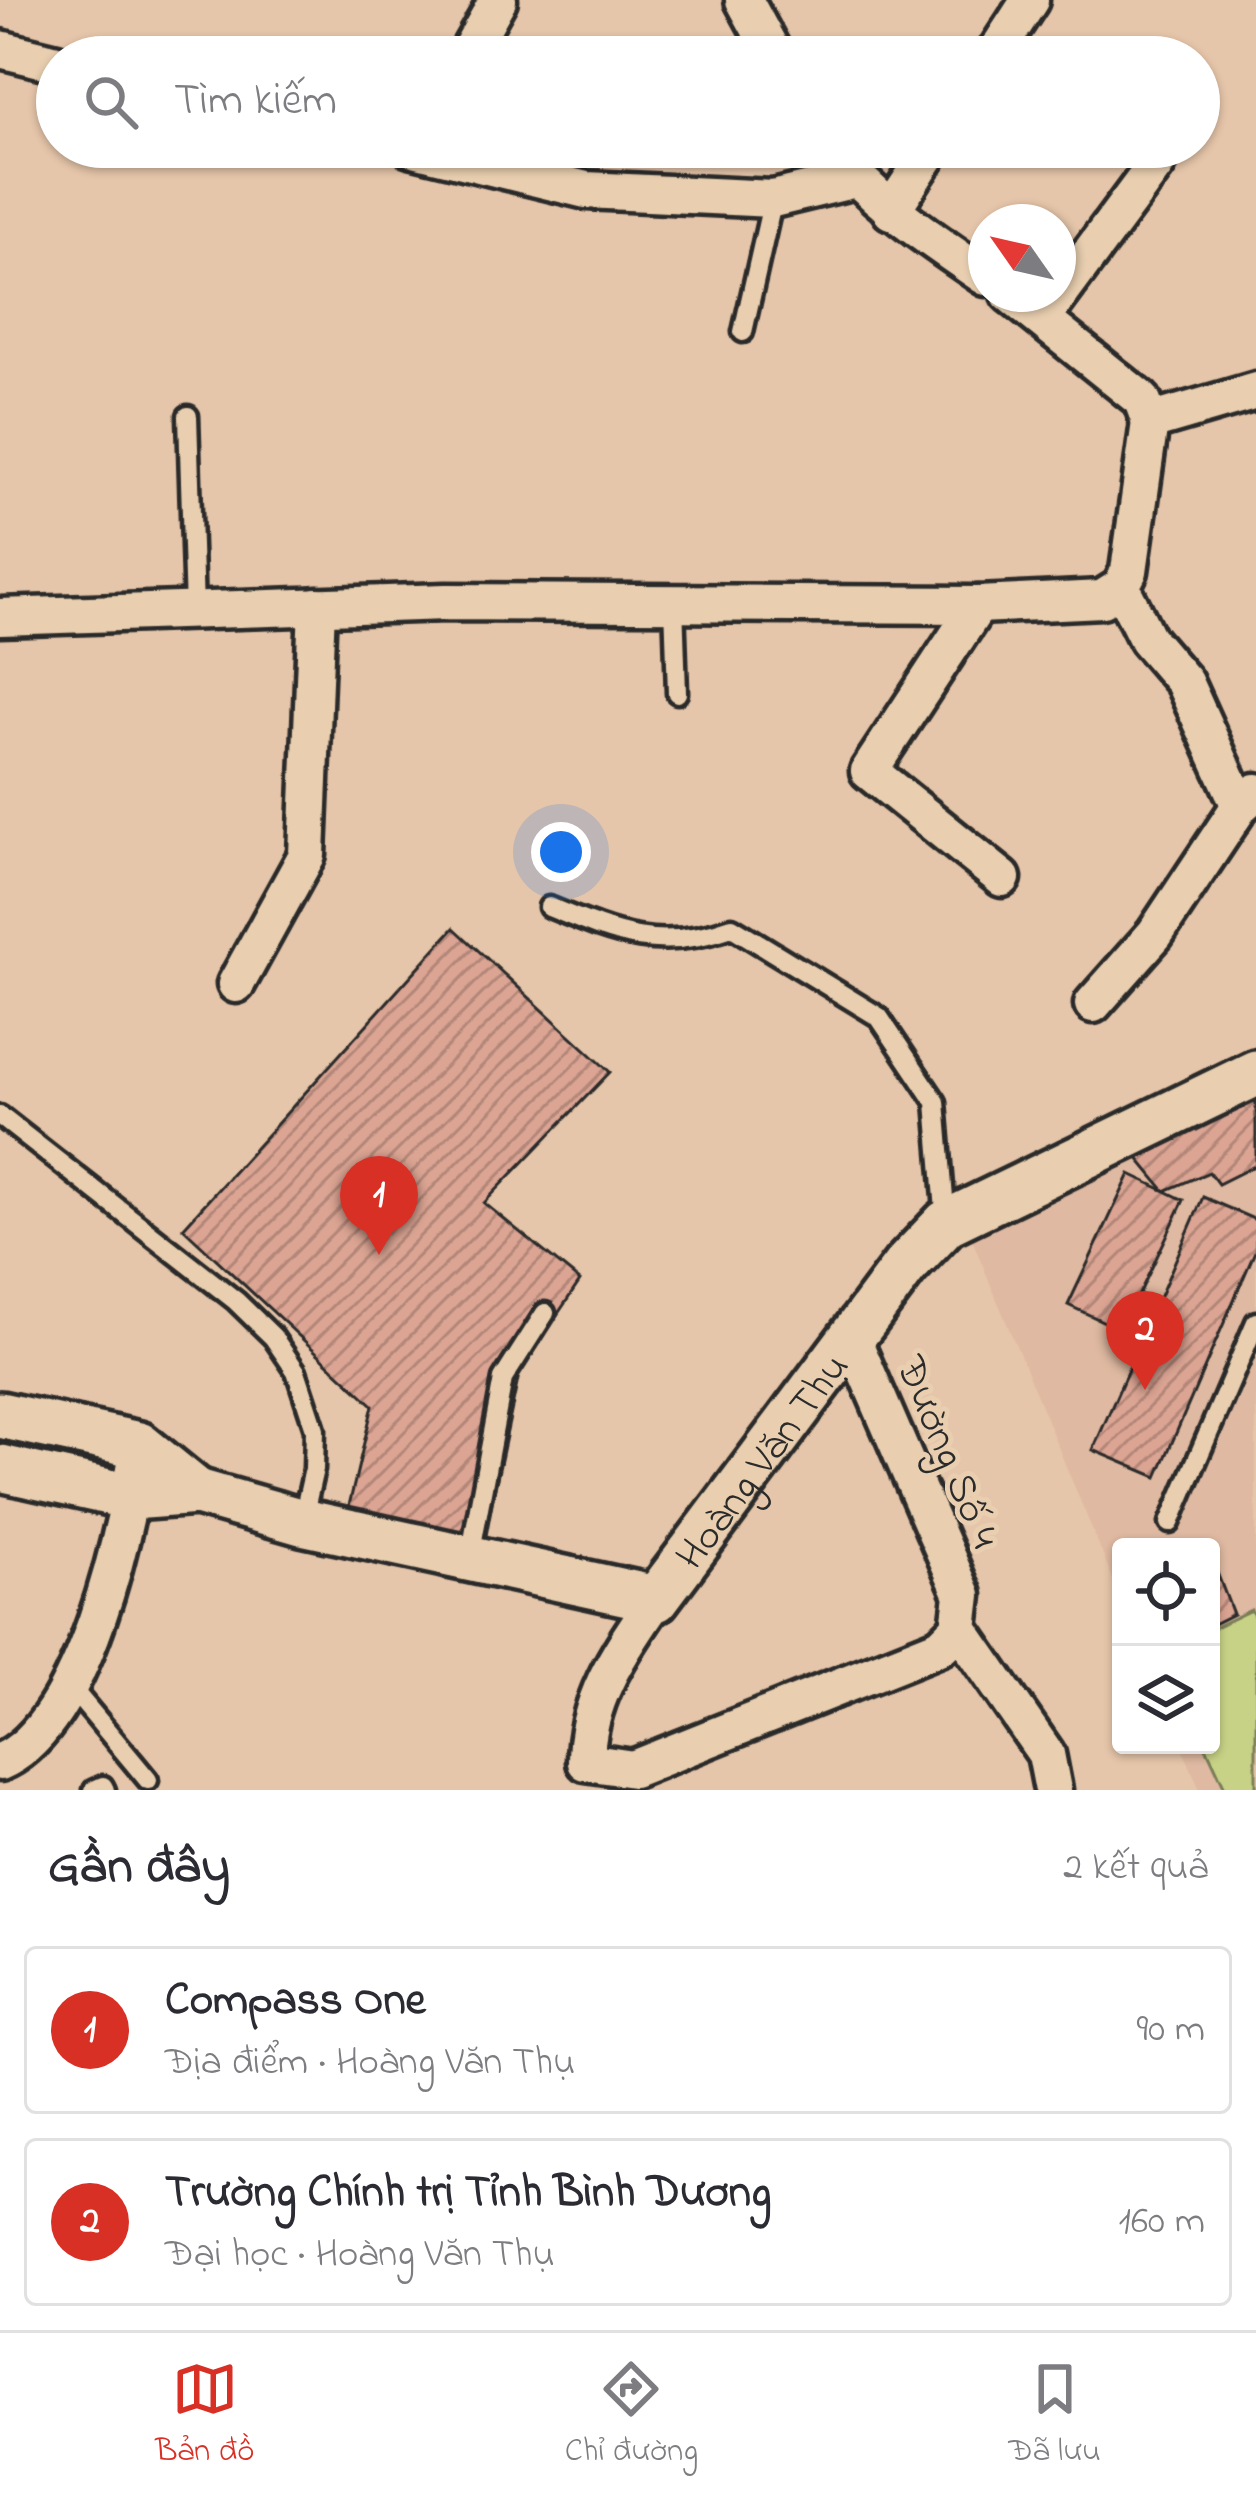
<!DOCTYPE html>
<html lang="vi">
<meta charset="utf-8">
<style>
body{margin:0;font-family:"Indie Flower",sans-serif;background:#f7f7f7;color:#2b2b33}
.controls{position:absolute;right:36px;bottom:36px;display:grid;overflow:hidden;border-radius:12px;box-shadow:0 3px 9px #0004}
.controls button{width:108px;height:108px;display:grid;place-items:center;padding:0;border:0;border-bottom:3px solid #e1e1e2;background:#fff;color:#2b2b33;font:60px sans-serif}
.compass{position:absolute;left:968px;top:204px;width:108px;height:108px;border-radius:50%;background:#fff;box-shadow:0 3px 9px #0004;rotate:304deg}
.you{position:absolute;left:561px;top:852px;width:42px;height:42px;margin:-30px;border:9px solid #fff;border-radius:50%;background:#1a73e8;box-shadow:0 0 0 18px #1a73e833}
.badge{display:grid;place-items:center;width:78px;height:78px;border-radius:50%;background:#d93025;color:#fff;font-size:39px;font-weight:700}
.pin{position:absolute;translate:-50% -99px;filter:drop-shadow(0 3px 6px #0008)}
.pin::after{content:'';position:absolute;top:63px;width:42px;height:36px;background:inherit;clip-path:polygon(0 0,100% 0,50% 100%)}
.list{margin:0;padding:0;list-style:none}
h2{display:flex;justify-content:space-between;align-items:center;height:156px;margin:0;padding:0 48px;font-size:51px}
h2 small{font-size:39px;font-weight:400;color:#7c7c81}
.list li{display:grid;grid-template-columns:78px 1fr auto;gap:36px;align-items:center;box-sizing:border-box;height:168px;margin:0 24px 24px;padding:0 24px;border:3px solid #e1e1e2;border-radius:12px}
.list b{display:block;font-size:45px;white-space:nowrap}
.list p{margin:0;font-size:39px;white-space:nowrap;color:#7c7c81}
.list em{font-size:39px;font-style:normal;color:#7c7c81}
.icon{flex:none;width:66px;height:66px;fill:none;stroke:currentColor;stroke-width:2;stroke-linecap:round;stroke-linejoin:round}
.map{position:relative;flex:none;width:1256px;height:1790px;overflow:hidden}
.search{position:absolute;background:#fff;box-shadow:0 3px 9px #0004;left:36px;right:36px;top:36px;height:132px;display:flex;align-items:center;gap:30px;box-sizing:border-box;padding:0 42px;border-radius:66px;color:#7c7c81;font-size:45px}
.sheet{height:540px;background:#fff}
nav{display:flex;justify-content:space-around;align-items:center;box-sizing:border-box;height:168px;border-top:3px solid #e1e1e2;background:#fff;font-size:33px;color:#7c7c81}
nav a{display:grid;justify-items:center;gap:6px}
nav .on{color:#d93025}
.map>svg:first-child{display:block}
.built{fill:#dfb9a1}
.garden{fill:#c8d286;stroke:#7a7e58;stroke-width:3}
.building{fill:url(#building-hatch);stroke:#2b2b2b;stroke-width:3}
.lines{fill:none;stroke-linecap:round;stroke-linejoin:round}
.service-casing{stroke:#2b2b2b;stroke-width:27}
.minor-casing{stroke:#2b2b2b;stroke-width:45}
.tertiary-casing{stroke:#2b2b2b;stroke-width:54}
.service{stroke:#e9cfb0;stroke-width:18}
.minor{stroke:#e9cfb0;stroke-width:36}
.tertiary{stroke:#e9cfb0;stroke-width:45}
.labels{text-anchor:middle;stroke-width:10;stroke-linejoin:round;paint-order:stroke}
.street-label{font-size:42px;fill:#2b2b2b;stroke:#e9cfb0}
</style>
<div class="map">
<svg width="1256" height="1790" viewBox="0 0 1256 1790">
<defs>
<pattern id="building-hatch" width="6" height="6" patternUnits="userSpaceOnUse" patternTransform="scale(3)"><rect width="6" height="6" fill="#dba493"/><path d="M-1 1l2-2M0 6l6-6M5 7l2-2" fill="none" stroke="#b28678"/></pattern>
</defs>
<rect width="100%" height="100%" fill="#e6c6aa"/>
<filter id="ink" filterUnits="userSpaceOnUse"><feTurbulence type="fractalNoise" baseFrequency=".00833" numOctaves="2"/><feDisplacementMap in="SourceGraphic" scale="24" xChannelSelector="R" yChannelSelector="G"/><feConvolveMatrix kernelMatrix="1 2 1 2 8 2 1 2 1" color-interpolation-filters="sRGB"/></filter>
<g filter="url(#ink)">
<polygon class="built" points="1256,1090 1256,1790 1200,1790 1181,1745 1211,1745 1211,1547 1121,1547 1121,1599 969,1232"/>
<polygon class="garden" points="1251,1610 1256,1620 1256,1790 1226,1790 1205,1745 1211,1745 1211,1629"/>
<g class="building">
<polygon points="454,928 610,1072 484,1203 580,1281 520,1370 484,1540 347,1514 373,1405 183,1228"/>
<polygon points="1256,1099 1256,1165 1218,1184 1209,1172 1165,1191 1137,1157"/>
<polygon points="1130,1174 1184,1200 1122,1330 1068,1305"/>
<polygon points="1203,1197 1256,1220 1256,1249 1157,1477 1093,1450"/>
<polygon points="1211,1557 1233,1614 1211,1625"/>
</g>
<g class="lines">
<defs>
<g id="service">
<polyline points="743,332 773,199"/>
<polyline points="188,416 194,611"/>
<polyline points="674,603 677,693"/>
<path d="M 549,907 C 617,935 659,953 732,927 L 879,1017 L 936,1102 L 946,1223"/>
<polyline points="0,1116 236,1301 273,1337 296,1371 315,1429 314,1469 302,1522"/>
<polyline points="1170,1523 1256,1322"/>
<polyline points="470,1556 503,1379 545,1313"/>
<polyline points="69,1685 148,1780"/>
<polyline points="94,1790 103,1786 105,1790"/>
</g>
<g id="minor">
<polyline points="744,0 775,57"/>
<polyline points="0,49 57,63"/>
<polyline points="466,57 498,0"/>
<polyline points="993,57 1030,0"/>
<polyline points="410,147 586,190 773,199 856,179"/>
<path d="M 830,147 C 873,202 929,238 986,277"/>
<polyline points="891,211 933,147"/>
<polyline points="1010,294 1142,400 1150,422 1256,391"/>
<polyline points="1043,317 1157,163"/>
<polyline points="1121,587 1147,639 1184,682 1240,806"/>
<polyline points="978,605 869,771 1002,878"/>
<polyline points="0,617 446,602 978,605 1102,599 1121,587 1129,571 1150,422"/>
<polyline points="236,984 307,855 317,606"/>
<polyline points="1093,1004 1155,934 1240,806 1256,792"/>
<polyline points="851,1336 963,1595 959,1628 1046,1754 1053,1790"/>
<path d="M 656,1599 C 622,1649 586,1698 586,1762 L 633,1769 L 941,1646 L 959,1628"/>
<path d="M 0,1762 C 85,1727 126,1527 139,1445"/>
</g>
<g id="tertiary">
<polyline points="0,1415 139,1445 197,1492"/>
<path id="s1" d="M 0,1468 L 131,1497 L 197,1492 L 302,1522 L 656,1599 L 905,1266 L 946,1223 L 1256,1073"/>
</g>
</defs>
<use href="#service" class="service-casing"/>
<use href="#minor" class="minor-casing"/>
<use href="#tertiary" class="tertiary-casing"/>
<use href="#service" class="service"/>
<use href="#minor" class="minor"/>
<use href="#tertiary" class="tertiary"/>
</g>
</g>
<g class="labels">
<g class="street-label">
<text transform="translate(950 1451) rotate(67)" y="15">Đường Số 4</text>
<text dy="15" stroke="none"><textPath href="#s1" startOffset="846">Hoàng Văn Thụ</textPath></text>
</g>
</g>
</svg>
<div class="controls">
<button><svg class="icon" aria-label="locate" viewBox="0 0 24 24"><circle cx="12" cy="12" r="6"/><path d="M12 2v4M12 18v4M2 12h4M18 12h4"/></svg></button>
<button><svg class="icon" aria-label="layers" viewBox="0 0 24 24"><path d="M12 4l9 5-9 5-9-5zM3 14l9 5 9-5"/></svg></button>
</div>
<svg class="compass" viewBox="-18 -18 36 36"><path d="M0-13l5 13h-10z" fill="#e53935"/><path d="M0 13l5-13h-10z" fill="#7c7c81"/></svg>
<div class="you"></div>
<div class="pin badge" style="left:379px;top:1255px">1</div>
<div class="pin badge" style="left:1145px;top:1390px">2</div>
<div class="search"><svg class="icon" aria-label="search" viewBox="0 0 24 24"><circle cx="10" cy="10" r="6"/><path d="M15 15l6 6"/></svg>Tìm kiếm</div>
</div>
<section class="sheet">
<h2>Gần đây<small>2 kết quả</small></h2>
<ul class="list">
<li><span class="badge">1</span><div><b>Compass One</b><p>Địa điểm · Hoàng Văn Thụ</p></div><em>90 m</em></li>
<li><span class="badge">2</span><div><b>Trường Chính trị Tỉnh Bình Dương</b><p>Đại học · Hoàng Văn Thụ</p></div><em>160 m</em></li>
</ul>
</section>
<nav>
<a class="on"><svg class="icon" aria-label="map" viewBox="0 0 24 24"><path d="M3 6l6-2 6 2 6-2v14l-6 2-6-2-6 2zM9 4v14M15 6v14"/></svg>Bản đồ</a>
<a><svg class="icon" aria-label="directions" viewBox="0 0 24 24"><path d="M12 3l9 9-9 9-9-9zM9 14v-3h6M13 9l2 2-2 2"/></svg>Chỉ đường</a>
<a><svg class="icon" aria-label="saved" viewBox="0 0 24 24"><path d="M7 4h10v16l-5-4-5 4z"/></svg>Đã lưu</a>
</nav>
